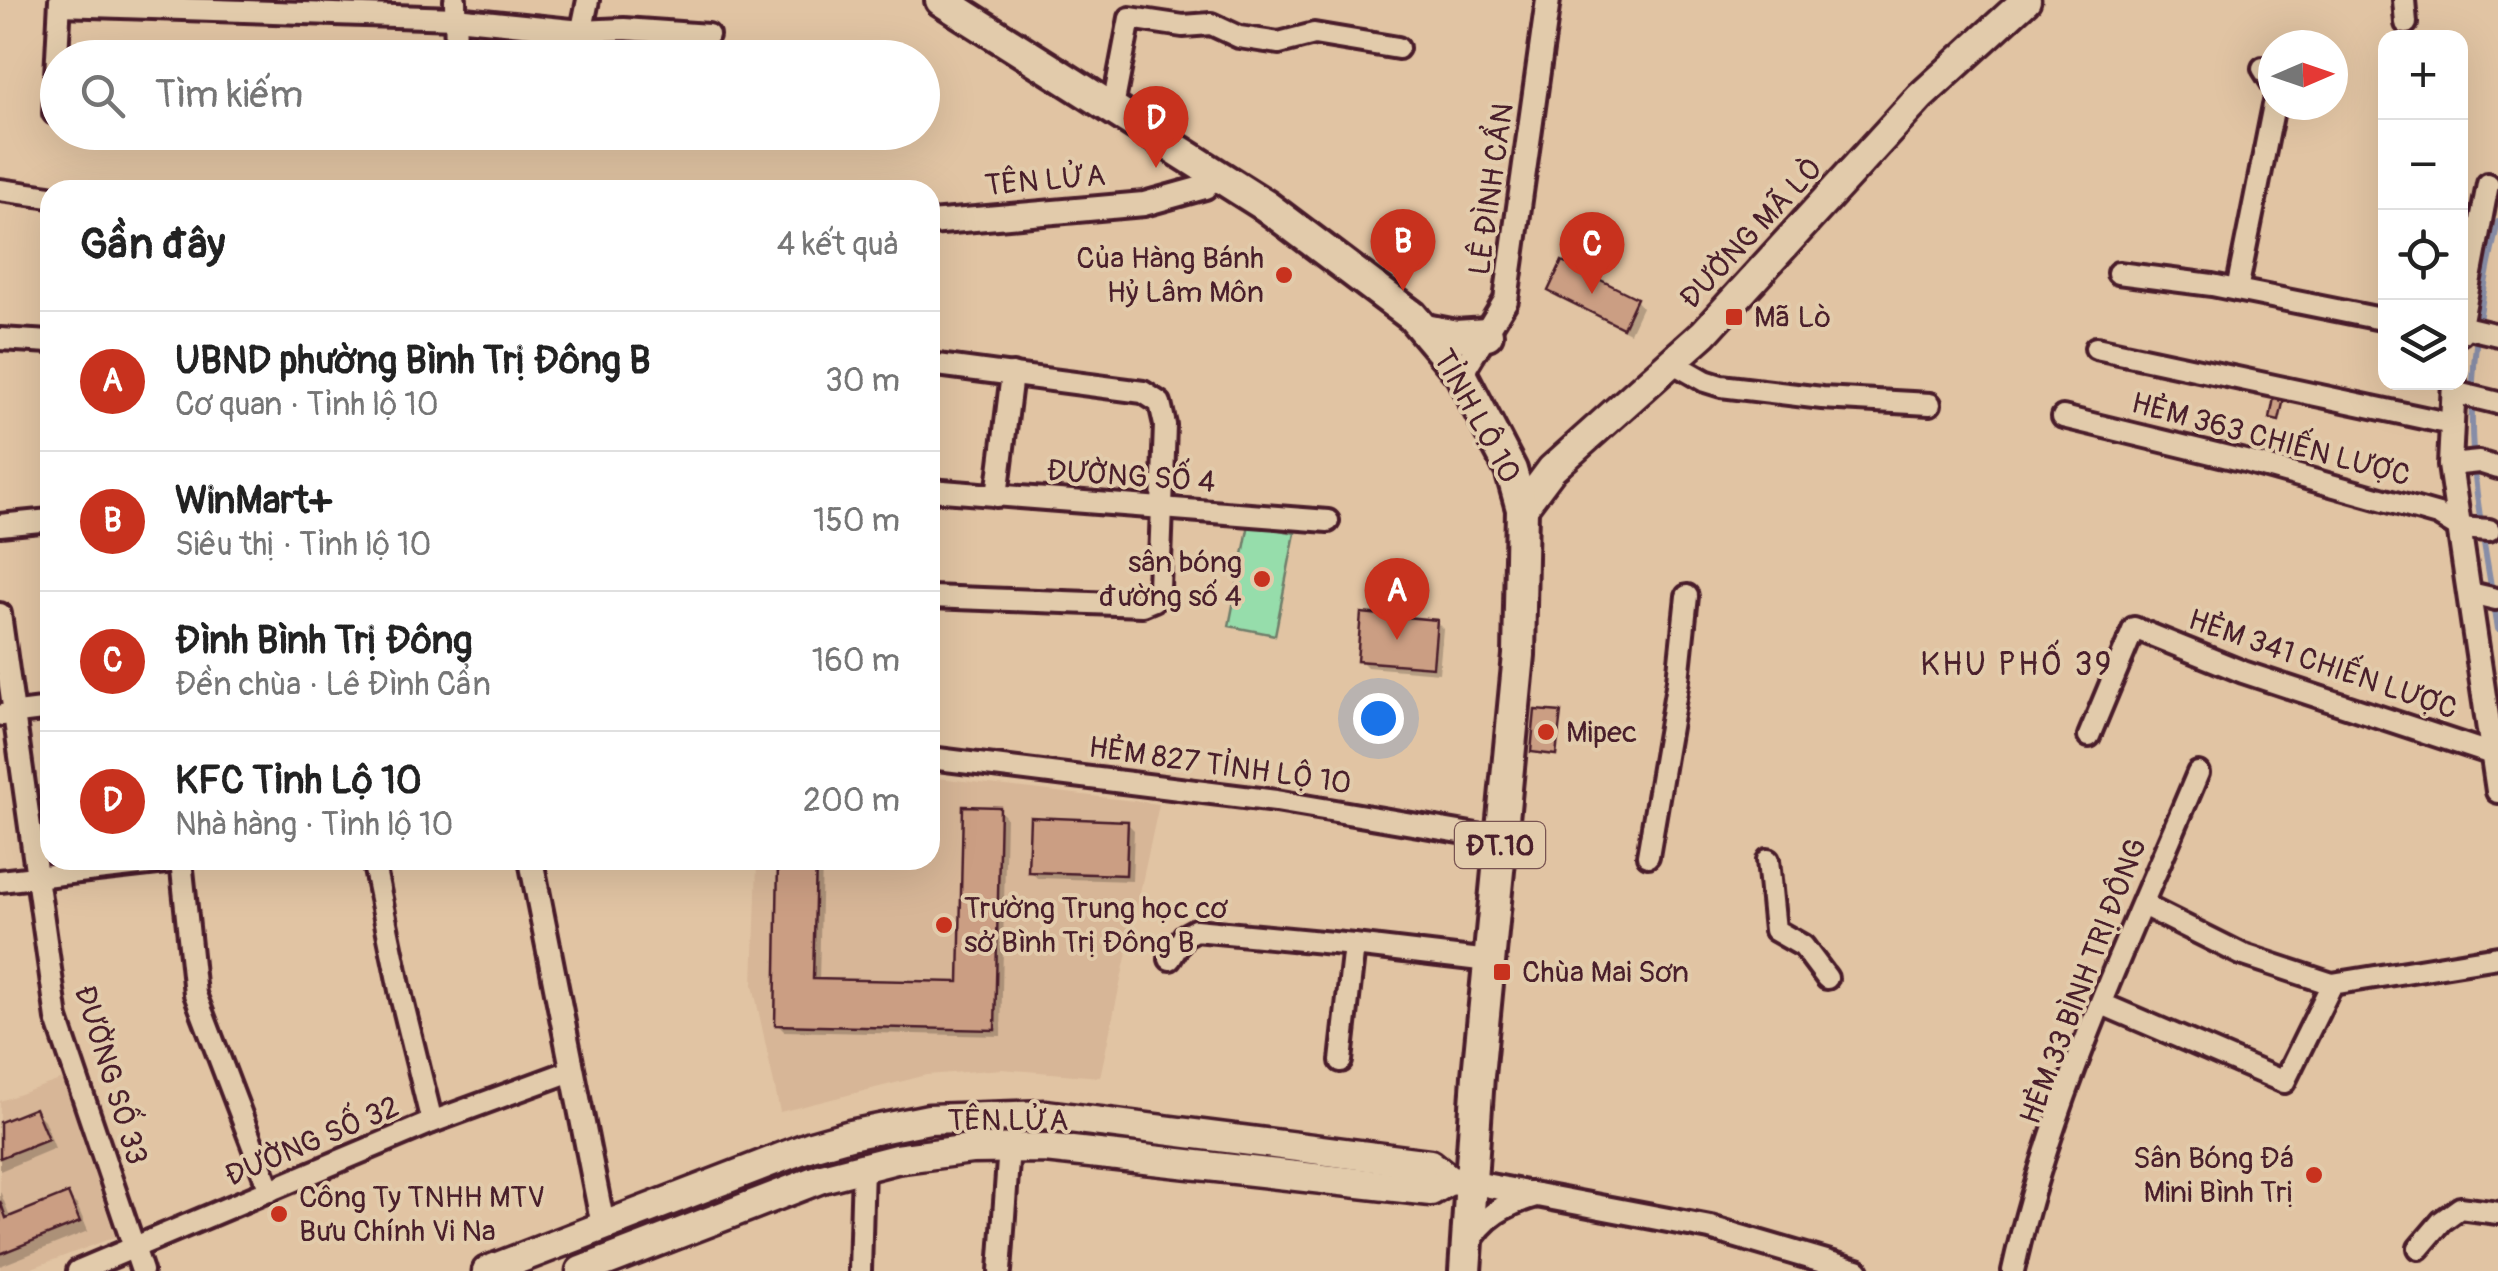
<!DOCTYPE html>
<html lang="vi">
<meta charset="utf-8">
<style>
body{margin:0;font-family:Pangolin,sans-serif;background:#f2f2f2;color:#222}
.controls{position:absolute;right:30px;top:30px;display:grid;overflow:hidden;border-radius:20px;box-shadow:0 10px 40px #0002}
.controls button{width:90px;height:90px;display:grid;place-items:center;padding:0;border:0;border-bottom:2px solid #e0e0e0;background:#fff;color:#222;font:50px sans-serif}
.compass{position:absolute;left:2258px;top:30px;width:90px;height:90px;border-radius:50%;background:#fff;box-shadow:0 10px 40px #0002;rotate:88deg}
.you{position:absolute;left:1378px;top:718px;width:35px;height:35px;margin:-25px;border:8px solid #fff;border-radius:50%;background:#1a73e8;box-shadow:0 0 0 15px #1a73e833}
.badge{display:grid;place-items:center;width:65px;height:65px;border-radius:50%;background:#c8321e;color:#fff;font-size:32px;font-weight:700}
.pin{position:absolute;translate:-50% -82px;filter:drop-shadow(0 2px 5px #0008)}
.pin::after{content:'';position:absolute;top:52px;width:35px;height:30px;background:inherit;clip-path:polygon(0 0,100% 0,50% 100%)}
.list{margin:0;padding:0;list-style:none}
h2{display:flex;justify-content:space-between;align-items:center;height:130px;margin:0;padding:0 40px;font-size:42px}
h2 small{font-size:32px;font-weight:400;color:#767676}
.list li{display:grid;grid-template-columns:65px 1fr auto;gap:30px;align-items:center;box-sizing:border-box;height:140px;padding:0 40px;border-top:2px solid #e0e0e0}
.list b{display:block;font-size:38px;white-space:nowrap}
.list p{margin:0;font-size:32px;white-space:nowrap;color:#767676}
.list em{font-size:32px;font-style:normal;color:#767676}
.icon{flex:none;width:55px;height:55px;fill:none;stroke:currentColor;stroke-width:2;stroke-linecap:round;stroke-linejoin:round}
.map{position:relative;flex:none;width:2498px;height:1271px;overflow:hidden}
.search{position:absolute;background:#fff;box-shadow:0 10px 40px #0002;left:40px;top:40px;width:900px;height:110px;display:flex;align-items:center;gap:25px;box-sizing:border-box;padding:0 35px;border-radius:55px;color:#767676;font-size:38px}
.panel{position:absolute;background:#fff;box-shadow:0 10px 40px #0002;left:40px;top:180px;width:900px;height:690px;border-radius:30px}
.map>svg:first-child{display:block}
.built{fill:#d7b697}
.green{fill:#96ddab;stroke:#707e6b;stroke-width:2.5}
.shadow{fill:#0003}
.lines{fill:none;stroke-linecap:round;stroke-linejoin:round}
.stream{stroke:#878da7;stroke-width:6}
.building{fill:#cb9e83;stroke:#4a1f2b;stroke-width:2.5}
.minor-casing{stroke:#4a1f2b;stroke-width:28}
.tertiary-casing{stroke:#4a1f2b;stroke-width:30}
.secondary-casing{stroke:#4a1f2b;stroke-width:35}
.primary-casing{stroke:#4a1f2b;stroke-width:38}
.minor{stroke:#e2cbab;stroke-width:20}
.tertiary{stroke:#e2cbab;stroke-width:22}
.secondary{stroke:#e2cbab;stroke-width:28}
.primary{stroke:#e2cbab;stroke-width:30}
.poi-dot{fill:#c8321e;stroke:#e2cbab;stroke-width:4}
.labels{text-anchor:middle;stroke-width:8;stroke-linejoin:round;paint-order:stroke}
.shield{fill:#e2cbab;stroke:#785351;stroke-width:2.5}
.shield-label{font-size:28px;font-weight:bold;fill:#4a1f2b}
.street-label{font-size:30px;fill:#4a1f2b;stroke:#e2cbab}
.poi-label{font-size:30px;fill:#4a1f2b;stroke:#e2cbab;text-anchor:start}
.neighbourhood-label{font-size:32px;letter-spacing:2.5px;fill:#4a1f2b;stroke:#e2cbab}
</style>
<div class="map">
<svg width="2498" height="1271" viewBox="0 0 2498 1271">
<rect width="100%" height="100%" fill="#e1c4a3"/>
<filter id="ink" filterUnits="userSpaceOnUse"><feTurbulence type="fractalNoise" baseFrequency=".01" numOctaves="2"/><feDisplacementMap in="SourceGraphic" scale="20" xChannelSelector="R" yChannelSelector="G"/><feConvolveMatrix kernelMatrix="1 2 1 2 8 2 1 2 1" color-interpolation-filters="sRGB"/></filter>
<g filter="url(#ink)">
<g class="built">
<polygon points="930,777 1159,804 1100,1077 1002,1069 927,1075 780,1112 753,985 757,864 754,860 930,860"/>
<polygon points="63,1079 115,1237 24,1271 0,1271 0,1101"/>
</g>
<polygon class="green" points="1249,524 1295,533 1275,635 1229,626"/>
<g class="shadow">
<polygon points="1551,290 1636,300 1642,307 1630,333 1557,297"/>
<polygon points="1436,622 1443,629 1439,673 1367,667 1360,660"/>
<polygon points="999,810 1006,817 1001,1036 784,1031 777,1024 781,860 822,860 819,981 961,984"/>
<polygon points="1127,823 1134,830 1132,881 1037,878 1030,871"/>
<polygon points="35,1111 44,1120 55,1148 0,1171 0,1125"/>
<polygon points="0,1191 11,1219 68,1196 77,1205 88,1231 0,1266"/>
</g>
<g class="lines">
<path class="stream" d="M 2498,222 C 2484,283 2473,343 2472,406 C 2470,480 2487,556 2498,629"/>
</g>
<g class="building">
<polygon points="1562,261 1637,298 1623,328 1548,291"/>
<polygon points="2275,392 2285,394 2279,421 2270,419"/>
<polygon points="1361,613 1437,620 1433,667 1357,661"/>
<polygon points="1535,710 1561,712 1556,755 1531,752"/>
<polygon points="963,806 1000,807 995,1030 775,1025 778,860 816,860 813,979 959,982"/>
<polygon points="1030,817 1128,821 1126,875 1028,872"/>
<polygon points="35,1108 48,1139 0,1158 0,1122"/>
<polygon points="68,1193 80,1222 0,1254 0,1201 6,1218"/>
</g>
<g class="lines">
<defs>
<g id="minor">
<polyline points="455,0 456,58"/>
<polyline points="2404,0 2406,23"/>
<polyline points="60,5 455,18 581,31 624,29 708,35"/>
<polyline points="576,58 588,0"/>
<polyline points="2263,68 2273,84"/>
<polyline points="1113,107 1130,18 1183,26 1211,24 1239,37 1279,43 1314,34 1398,48"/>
<polyline points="54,113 60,0"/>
<polyline points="0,190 50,197"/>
<polyline points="2118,273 2212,285 2386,320"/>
<polyline points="2237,290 2274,105"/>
<polyline points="2460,326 2498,335"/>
<polyline points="2461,326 2488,184"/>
<polyline points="0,339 50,342"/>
<polyline points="2096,348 2452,424"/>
<polyline points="1670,361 1705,381 1721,386 1822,398 1930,404"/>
<polyline points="930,364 1143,392 1160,403 1165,425 1159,588 1154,600 1142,605 930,597"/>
<polyline points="2453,392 2498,403"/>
<polyline points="2063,417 2249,462 2438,515 2459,528 2489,530"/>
<polyline points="2450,465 2479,462 2498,468"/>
<polyline points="930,490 1328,521"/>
<polyline points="997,496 1012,374"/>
<polyline points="0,525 50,520"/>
<polyline points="2470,593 2496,599"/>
<polyline points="0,614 57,1019 142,1271"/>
<polyline points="2,715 50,709"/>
<polyline points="2089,736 2134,628 2243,672 2492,754"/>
<polyline points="930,758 1276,801 1501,839"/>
<polyline points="1648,856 1678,680 1687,596"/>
<polyline points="181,860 195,994 270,1191"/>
<polyline points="373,860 402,1000 432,1122"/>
<polyline points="1768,860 1775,930 1803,946 1827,978"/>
<polyline points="0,881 184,860"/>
<polyline points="2143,905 2241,954 2332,984 2498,957"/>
<polyline points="1170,959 1184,936 1195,930 1354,945"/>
<polyline points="2102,1004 2284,1082 2332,984"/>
<polyline points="1341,1061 1354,945 1489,961"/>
<polyline points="2419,1248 2442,1221 2460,1208 2498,1213"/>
<polyline points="78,1271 432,1122 571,1071"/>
<polyline points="860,1271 863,1166"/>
<polyline points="1000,1271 1009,1147"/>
<path d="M 2013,1271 C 2051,1098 2130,936 2198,773"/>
</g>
<g id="tertiary">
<polyline points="930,223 1144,204 1205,187 1215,172"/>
<polyline points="2460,333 2461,326"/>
<polyline points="1461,374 1506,300 1548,0"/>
<polyline points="2454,382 2450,465 2498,791"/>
<polyline points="531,860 603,1225"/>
<polyline points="1469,1182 1710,1228 1857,1271"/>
<path d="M 1468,1244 C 1483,1216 1505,1204 1536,1195"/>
</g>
<g id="secondary">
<polyline points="1522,509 1552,469 1704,333 1920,97 2026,0"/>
<polyline points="487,1271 811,1146 850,1135 929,1119 1046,1115 1430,1164 1450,1180 1469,1182"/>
<polyline points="581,1271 822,1178 896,1159 971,1149 1045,1148 1431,1191 1450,1180"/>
</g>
<g id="primary">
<polyline points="941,0 1266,206 1412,316 1461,374 1511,470 1522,509 1519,655 1478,1076 1465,1271"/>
<polyline points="1425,330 1456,336 1487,334"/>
</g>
</defs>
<use href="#minor" class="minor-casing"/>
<use href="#tertiary" class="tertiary-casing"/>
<use href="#secondary" class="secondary-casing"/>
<use href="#primary" class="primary-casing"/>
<use href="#minor" class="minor"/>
<use href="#tertiary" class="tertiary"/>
<use href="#secondary" class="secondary"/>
<use href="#primary" class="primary"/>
</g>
</g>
<g class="poi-dot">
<circle cx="1284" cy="275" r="10"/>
<rect x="1724" y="307" width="20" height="20" rx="5"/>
<circle cx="1262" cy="579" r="10"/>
<circle cx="1546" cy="732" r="10"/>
<circle cx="944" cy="925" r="10"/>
<rect x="1492" y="962" width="20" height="20" rx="5"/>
<circle cx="2314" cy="1175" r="10"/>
<circle cx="279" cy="1214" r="10"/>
</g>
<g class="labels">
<rect class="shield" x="1455" y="822" width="90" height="46" rx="8"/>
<g class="shield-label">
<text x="1500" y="855">ĐT.10</text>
</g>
<g class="street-label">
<text transform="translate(1045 180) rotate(-5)" y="10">TÊN LỬA</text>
<text transform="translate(1491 189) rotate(-82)" y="10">LÊ ĐÌNH CẨN</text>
<text transform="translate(1751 233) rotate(-47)" y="10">ĐƯỜNG MÃ LÒ</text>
<text transform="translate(1477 416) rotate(61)" y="10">TỈNH LỘ 10</text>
<text transform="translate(2271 439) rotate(15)" y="10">HẺM 363 CHIẾN LƯỢC</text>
<text transform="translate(1131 476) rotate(4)" y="10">ĐƯỜNG SỐ 4</text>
<text transform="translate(2323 664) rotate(19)" y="10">HẺM 341 CHIẾN LƯỢC</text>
<text transform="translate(1220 765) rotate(8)" y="10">HẺM 827 TỈNH LỘ 10</text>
<text transform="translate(2083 981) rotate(-69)" y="10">HẺM 33 BÌNH TRỊ ĐÔNG</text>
<text transform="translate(111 1075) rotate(73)" y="10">ĐƯỜNG SỐ 33</text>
<text x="1008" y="1130">TÊN LỬA</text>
<text transform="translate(312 1141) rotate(-23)" y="10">ĐƯỜNG SỐ 32</text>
</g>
<g class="poi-label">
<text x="1264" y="268" text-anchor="end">Của Hàng Bánh<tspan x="1264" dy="34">Hỷ Lâm Môn</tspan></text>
<text x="1754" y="327">Mã Lò</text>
<text x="1242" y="572" text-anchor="end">sân bóng<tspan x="1242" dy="34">đường số 4</tspan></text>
<text x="1566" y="742">Mipec</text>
<text x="964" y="918">Trường Trung học cơ<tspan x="964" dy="34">sở Bình Trị Đông B</tspan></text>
<text x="1522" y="982">Chùa Mai Sơn</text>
<text x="2294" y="1168" text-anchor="end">Sân Bóng Đá<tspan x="2294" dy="34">Mini Bình Trị</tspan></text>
<text x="299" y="1207">Công Ty TNHH MTV<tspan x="299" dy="34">Bưu Chính Vi Na</tspan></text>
</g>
<g class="neighbourhood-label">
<text x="2017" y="675">KHU PHỐ 39</text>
</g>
</g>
</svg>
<div class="controls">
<button>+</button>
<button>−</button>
<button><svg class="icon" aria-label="locate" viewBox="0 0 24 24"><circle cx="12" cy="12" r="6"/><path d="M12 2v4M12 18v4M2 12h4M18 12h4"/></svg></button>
<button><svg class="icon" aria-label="layers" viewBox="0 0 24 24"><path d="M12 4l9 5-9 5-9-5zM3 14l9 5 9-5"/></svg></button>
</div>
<svg class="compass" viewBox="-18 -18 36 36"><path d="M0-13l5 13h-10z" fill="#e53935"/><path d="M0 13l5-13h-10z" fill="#767676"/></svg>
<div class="you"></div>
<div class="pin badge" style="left:1397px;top:640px">A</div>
<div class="pin badge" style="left:1403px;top:291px">B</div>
<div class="pin badge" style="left:1592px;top:294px">C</div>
<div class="pin badge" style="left:1156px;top:168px">D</div>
<div class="search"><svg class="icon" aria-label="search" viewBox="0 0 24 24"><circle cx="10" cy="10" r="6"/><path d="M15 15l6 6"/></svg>Tìm kiếm</div>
<section class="panel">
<h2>Gần đây<small>4 kết quả</small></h2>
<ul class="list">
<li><span class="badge">A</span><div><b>UBND phường Bình Trị Đông B</b><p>Cơ quan · Tỉnh lộ 10</p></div><em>30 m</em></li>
<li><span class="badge">B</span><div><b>WinMart+</b><p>Siêu thị · Tỉnh lộ 10</p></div><em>150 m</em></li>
<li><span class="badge">C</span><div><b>Đình Bình Trị Đông</b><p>Đền chùa · Lê Đình Cẩn</p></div><em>160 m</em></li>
<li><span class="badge">D</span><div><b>KFC Tỉnh Lộ 10</b><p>Nhà hàng · Tỉnh lộ 10</p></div><em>200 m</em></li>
</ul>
</section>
</div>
